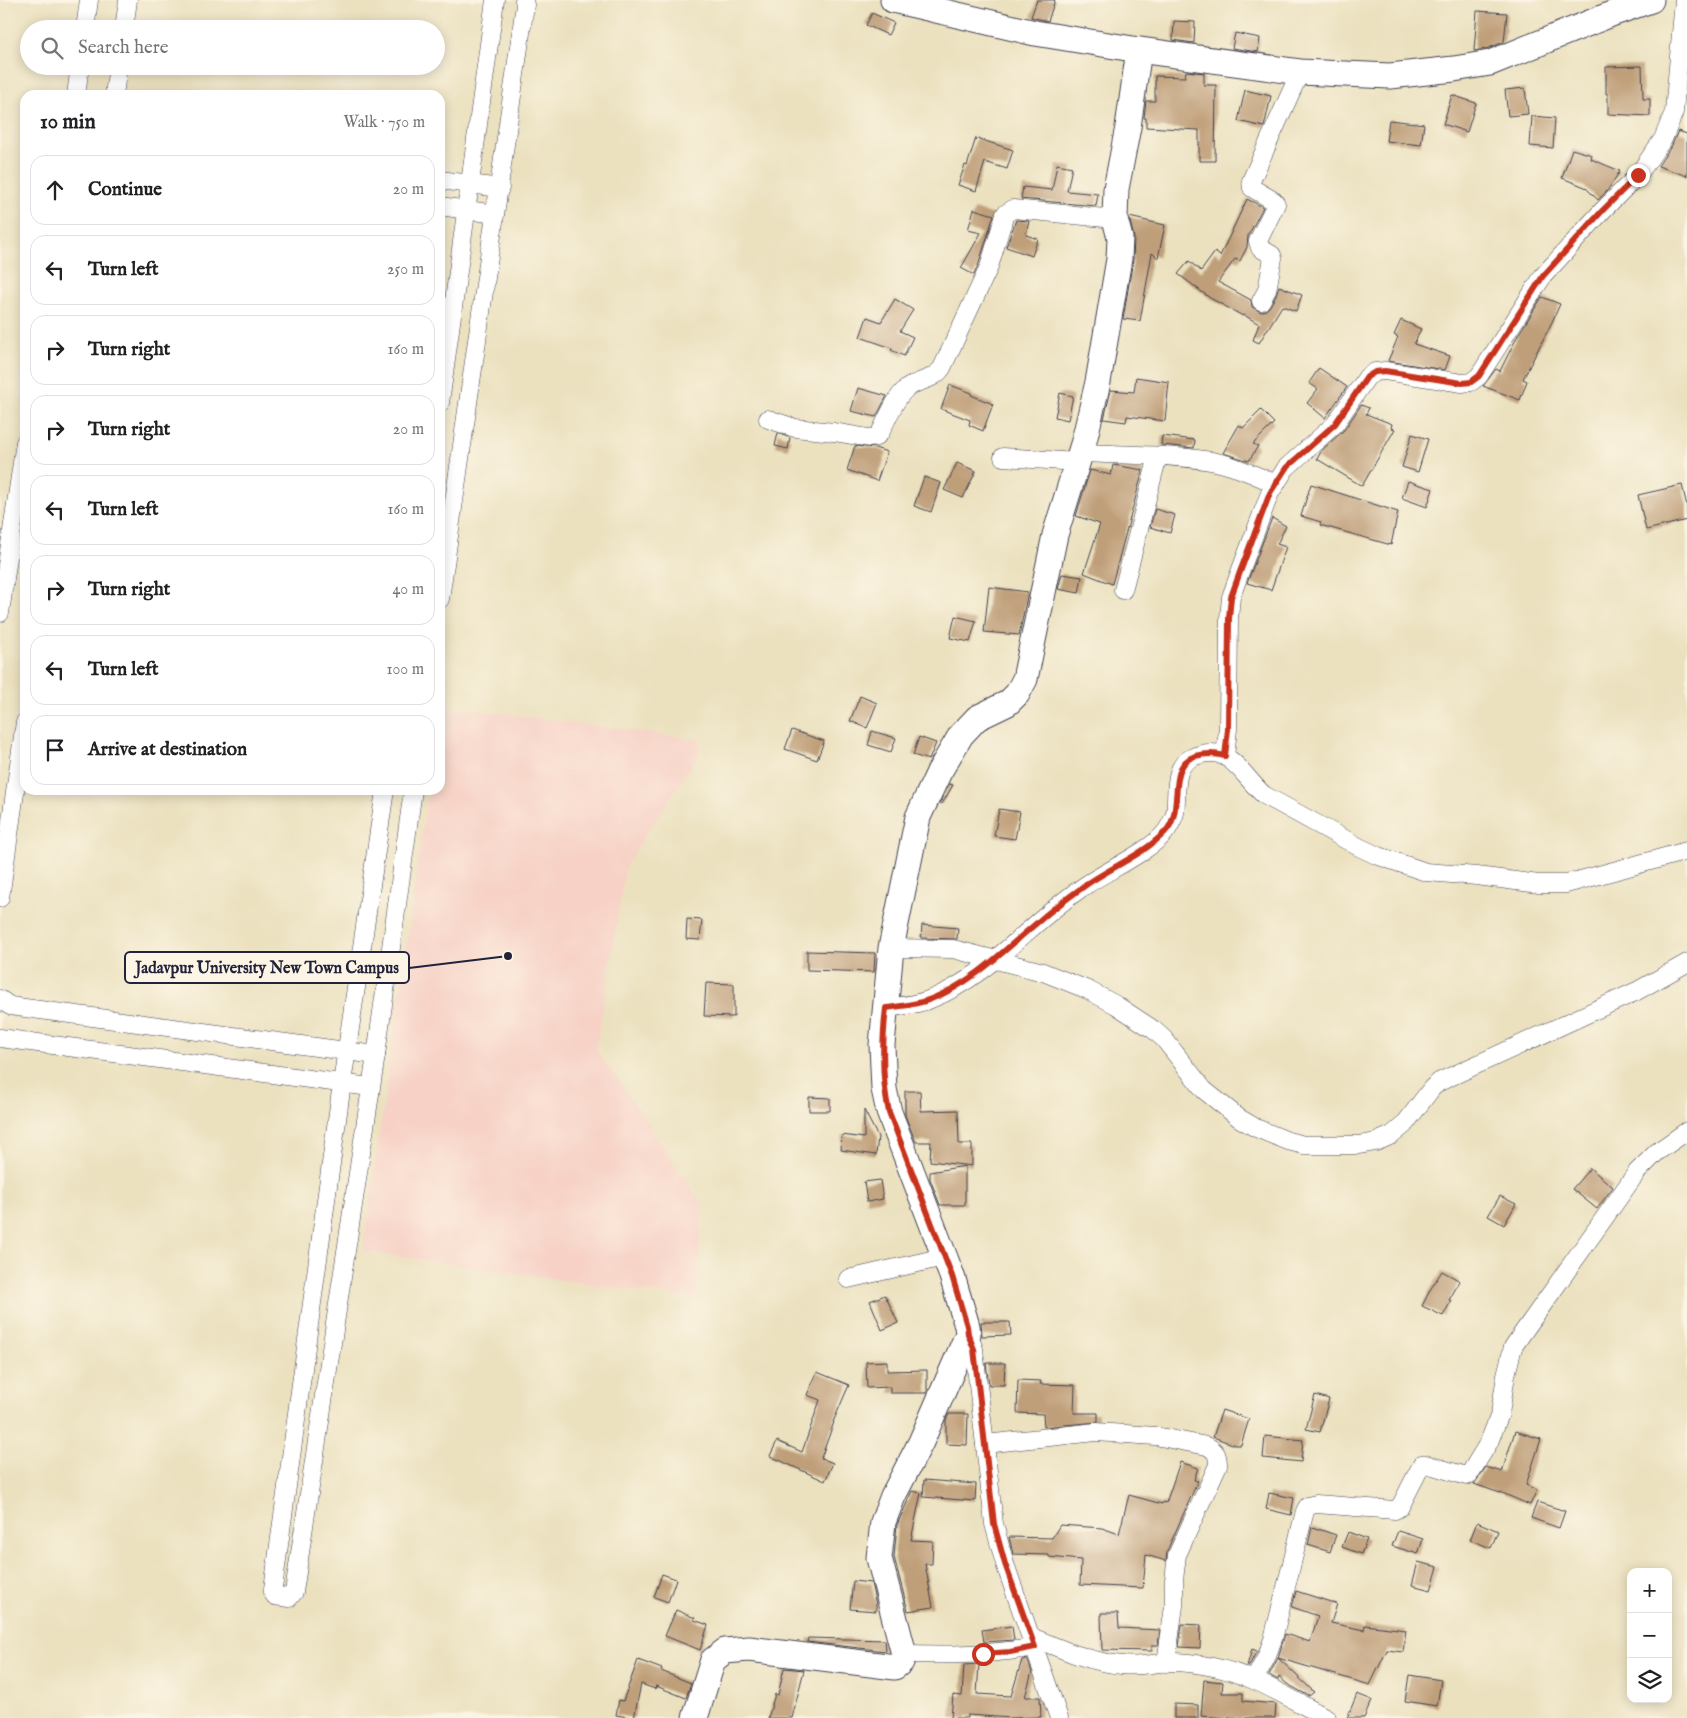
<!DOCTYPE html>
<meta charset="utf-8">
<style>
body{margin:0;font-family:"IM FELL English",serif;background:#f2f2f2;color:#202124}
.controls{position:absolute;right:15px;bottom:15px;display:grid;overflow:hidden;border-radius:10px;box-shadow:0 2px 12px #0003}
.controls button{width:45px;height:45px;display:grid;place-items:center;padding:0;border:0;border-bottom:1px solid #e0e0e0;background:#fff;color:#202124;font:25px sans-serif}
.stop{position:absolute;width:15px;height:15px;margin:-11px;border:4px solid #c8321e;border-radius:50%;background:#fff}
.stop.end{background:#c8321e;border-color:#fff;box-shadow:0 1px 5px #0008}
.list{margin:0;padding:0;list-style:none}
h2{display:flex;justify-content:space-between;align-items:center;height:65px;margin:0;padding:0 20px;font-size:21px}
h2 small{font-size:16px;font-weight:400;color:#757577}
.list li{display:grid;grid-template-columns:32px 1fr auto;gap:15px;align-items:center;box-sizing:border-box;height:70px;margin:0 10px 10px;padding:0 10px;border:1px solid #e0e0e0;border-radius:15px}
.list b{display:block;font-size:19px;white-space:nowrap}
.list em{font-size:16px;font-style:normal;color:#757577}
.icon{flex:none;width:28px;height:28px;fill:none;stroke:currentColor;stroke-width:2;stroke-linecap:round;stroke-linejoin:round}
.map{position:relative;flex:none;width:1687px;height:1718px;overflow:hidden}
.search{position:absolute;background:#fff;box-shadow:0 2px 12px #0003;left:20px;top:20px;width:425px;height:55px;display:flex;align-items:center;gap:12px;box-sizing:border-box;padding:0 18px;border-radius:28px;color:#757577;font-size:19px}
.panel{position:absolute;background:#fff;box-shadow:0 2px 12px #0003;left:20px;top:90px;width:425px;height:705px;border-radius:15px}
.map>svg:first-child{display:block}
.built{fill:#f7d1c6}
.building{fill:#bf9f79}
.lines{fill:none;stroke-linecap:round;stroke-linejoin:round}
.street-casing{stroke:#403f4f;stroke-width:19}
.secondary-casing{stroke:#403f4f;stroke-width:27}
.street{stroke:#fff;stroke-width:18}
.secondary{stroke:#fff;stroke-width:25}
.route{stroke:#c8321e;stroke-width:6}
.leader{fill:none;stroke:#22223b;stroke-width:2}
.callout-dot{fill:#22223b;stroke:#fcf5e5;stroke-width:2}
.callout{fill:#fcf5e5;stroke:#22223b;stroke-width:2}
.callout-label{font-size:16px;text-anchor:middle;font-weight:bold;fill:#22223b}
</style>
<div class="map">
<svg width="1687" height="1718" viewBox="0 0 1687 1718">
<rect width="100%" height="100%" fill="#fcf5e5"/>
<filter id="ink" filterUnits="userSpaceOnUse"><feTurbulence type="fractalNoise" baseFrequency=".02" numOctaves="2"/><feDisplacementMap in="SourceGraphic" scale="10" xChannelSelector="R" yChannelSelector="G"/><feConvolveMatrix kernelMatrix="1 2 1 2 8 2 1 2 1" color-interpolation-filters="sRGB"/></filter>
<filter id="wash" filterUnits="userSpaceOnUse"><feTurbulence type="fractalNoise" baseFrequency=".0096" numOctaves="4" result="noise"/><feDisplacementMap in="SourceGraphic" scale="20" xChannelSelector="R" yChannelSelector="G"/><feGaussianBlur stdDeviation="1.12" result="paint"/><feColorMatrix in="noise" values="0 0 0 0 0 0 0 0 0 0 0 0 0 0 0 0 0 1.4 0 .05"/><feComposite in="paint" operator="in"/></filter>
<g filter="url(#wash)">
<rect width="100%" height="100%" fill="#ebe1bf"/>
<polygon class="built" points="440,705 701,740 699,754 626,865 596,1048 703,1205 696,1299 363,1251 428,790 440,790"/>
<g id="blocks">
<g class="building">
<polygon points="1037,0 1055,0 1048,21 1031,17"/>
<polygon points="1477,11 1507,13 1504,42 1486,49 1474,51"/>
<polygon points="872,13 894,23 888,35 866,25"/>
<polygon points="1174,21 1195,22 1194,43 1173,40"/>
<polygon points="1235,33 1260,38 1258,52 1232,48"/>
<polygon points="1642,66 1643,99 1650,99 1650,116 1608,114 1608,94 1606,94 1606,67"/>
<polygon points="1186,71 1204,73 1204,85 1216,85 1215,161 1199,161 1199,130 1146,127 1146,118 1144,118 1146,101 1155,101 1155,76 1185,77"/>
<polygon points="1525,88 1528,114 1508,116 1505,90"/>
<polygon points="1245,90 1271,96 1264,127 1238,121"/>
<polygon points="1452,95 1476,103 1467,132 1443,124"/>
<polygon points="1532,116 1555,118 1553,148 1530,146"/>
<polygon points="1389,120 1424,124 1421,145 1386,141"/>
<polygon points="1678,131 1687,134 1687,176 1658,166 1672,145"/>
<polygon points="976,138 1013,150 1007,169 985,162 976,191 958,185 965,165 967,166"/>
<polygon points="1572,149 1592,155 1591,159 1620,171 1607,191 1598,200 1585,187 1562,178"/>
<polygon points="1057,164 1072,167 1067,191 1098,194 1096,206 1021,199 1023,187 1052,190"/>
<polygon points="1247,199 1263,207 1248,236 1247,247 1240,261 1235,259 1218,282 1251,300 1252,307 1261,312 1266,310 1270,306 1276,295 1279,286 1302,295 1296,311 1282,306 1259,343 1253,340 1259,324 1244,315 1243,316 1210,298 1178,274 1189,261 1201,271 1215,252 1220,256"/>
<polygon points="974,209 994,215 979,263 974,275 961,268 981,233 968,230"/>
<polygon points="1129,217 1165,225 1158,258 1152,253 1140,321 1123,319 1133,260 1134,238"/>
<polygon points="1016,220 1029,221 1026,235 1038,239 1032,256 1006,247"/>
<polygon points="1542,297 1560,304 1552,322 1523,379 1527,381 1520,400 1483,386 1496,369 1500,371 1518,335"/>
<polygon points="895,299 913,310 900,331 913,337 904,356 891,350 892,348 860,337 867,317 881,322"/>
<polygon points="1401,320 1421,329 1414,344 1450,356 1445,370 1388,361 1398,337 1394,335"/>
<polygon points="1319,368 1347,387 1325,418 1307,403 1318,389 1309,383"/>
<polygon points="1136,377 1169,382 1165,421 1127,416 1126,422 1104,419 1111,390 1134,392"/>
<polygon points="950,385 972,393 971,395 993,404 983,431 969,425 970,420 941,409"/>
<polygon points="858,388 887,396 876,417 851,411"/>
<polygon points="1060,393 1073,396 1068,420 1055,417"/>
<polygon points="1361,405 1369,408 1366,414 1392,424 1391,428 1395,429 1362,486 1317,459 1322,450 1344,430"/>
<polygon points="1261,410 1274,423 1253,444 1258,446 1249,461 1223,453 1239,425 1243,428"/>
<polygon points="778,433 790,438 788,449 775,446"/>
<polygon points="1412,434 1428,439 1418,472 1402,467"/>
<polygon points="1162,436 1195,440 1194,448 1161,445"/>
<polygon points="855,446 875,448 887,452 877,481 847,470"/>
<polygon points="957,463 976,471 963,498 944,490"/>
<polygon points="1113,465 1143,470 1112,584 1084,573 1100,524 1076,516 1090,470 1111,475"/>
<polygon points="924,477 941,483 931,512 914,506"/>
<polygon points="1408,481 1433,489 1427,507 1402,498"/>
<polygon points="1311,484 1398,512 1391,545 1320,525 1321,522 1301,516"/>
<polygon points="1682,485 1687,506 1687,520 1646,530 1638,495"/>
<polygon points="1155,509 1175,515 1170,533 1150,527"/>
<polygon points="1272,518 1286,526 1277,544 1286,547 1271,590 1247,583"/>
<polygon points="1062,574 1082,577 1079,593 1058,589"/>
<polygon points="989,587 1028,592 1019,635 984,632"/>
<polygon points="955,616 976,621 970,642 950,638"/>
<polygon points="860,696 877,703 867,728 850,721"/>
<polygon points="792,730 824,741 817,760 785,749"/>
<polygon points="872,731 896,738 891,752 868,745"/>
<polygon points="919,737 936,743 929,760 913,755"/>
<polygon points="949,784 953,785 942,804 940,803"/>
<polygon points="999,809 1020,812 1015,839 994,836"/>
<polygon points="687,919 702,920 700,940 686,939"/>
<polygon points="922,925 958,928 957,939 921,938"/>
<polygon points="807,951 875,953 874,972 807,970"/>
<polygon points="706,983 734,984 734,1017 704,1016"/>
<polygon points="905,1091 920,1091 921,1111 958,1110 959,1144 972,1144 972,1166 930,1161 931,1142 916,1142 905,1115"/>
<polygon points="809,1097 830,1098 830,1111 809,1111"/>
<polygon points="864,1110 878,1137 876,1155 841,1150 842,1135 864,1138"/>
<polygon points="965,1166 965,1205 940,1205 930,1179 930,1172"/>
<polygon points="1590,1168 1613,1187 1597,1209 1572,1189"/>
<polygon points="880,1180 883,1199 867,1202 864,1182"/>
<polygon points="1500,1196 1516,1204 1504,1225 1488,1216"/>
<polygon points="1442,1271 1460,1281 1449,1300 1451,1301 1443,1316 1422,1306 1430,1290"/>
<polygon points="885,1295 898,1323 882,1330 870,1301"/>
<polygon points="981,1322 1010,1322 1011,1335 982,1336"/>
<polygon points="887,1361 887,1371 927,1370 927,1393 890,1393 890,1387 867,1388 866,1362"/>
<polygon points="986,1363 1005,1363 1004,1385 989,1385"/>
<polygon points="817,1372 849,1385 833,1422 834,1422 821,1458 833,1463 825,1481 770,1456 777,1441 802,1452 820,1400 807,1395"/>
<polygon points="1018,1380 1041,1381 1040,1384 1075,1385 1074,1413 1098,1413 1098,1422 1044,1427 1043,1414 1017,1413"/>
<polygon points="1315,1395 1329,1399 1320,1432 1306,1429"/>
<polygon points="1222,1410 1249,1419 1241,1445 1235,1445 1213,1437"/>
<polygon points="949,1414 968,1414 967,1445 946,1444 946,1420"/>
<polygon points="1515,1431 1541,1439 1526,1485 1537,1490 1530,1505 1500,1492 1500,1493 1474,1484 1486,1467 1502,1472"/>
<polygon points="1265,1436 1303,1440 1301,1462 1263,1458"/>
<polygon points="1180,1462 1198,1468 1194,1480 1198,1481 1167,1551 1166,1561 1146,1555 1143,1588 1080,1585 1081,1560 1049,1557 1049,1555 1013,1554 1009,1537 1052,1538 1060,1525 1102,1528 1119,1534 1129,1495 1162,1504 1163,1502 1166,1503"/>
<polygon points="924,1480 976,1484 975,1501 923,1497"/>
<polygon points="912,1491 921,1493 911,1540 933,1541 932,1564 925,1564 933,1607 908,1611 894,1557 897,1525"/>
<polygon points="1269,1493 1294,1498 1291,1515 1266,1509"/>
<polygon points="1537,1502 1565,1511 1559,1528 1531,1518"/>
<polygon points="1477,1522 1498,1531 1491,1548 1470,1540"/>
<polygon points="1312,1527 1336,1535 1330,1552 1308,1545"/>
<polygon points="1398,1531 1423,1539 1418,1554 1392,1546"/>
<polygon points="1348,1532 1367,1539 1361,1554 1342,1547"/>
<polygon points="1418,1562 1438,1567 1431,1590 1412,1585"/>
<polygon points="662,1574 676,1579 668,1602 654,1597"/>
<polygon points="853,1581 871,1583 876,1605 876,1611 850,1609"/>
<polygon points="1296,1591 1337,1604 1331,1623 1364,1630 1365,1625 1406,1630 1403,1652 1387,1650 1370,1685 1278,1658 1285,1634 1310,1642 1318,1616 1292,1607"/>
<polygon points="676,1610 695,1618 694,1620 708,1625 700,1650 665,1636"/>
<polygon points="1101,1613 1118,1613 1119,1628 1160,1630 1158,1645 1152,1645 1152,1651 1102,1650"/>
<polygon points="1182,1624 1201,1625 1200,1648 1179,1647"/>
<polygon points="1012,1626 1014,1640 984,1642 982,1630"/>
<polygon points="808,1638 885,1640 886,1651 807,1642"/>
<polygon points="1252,1649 1257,1651 1249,1666 1247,1666"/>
<polygon points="1278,1658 1314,1692 1309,1696 1287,1684 1279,1677 1278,1680 1269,1675"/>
<polygon points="1027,1659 1032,1672 1025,1697 1040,1697 1041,1717 1012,1718 967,1715 967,1718 951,1718 953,1695 962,1696 964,1665 979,1664 977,1694 1011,1696 1022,1660"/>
<polygon points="638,1660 662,1669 661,1671 691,1683 686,1698 656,1686 655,1689 641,1684 634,1718 616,1715 619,1700 623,1701"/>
<polygon points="784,1668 804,1670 792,1718 768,1718 775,1694 778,1695"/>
<polygon points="1409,1675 1441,1680 1437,1706 1405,1701"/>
<polygon points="1204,1680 1223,1682 1222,1693 1243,1693 1243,1701 1276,1704 1275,1718 1225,1718 1201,1716"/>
<polygon points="1357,1694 1372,1700 1364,1718 1347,1718"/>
<polygon points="1174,1704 1198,1705 1198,1718 1174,1718"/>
</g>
</g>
</g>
<g filter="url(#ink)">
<use href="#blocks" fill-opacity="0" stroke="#403f4f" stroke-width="1"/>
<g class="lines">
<defs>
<g id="street">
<polyline points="85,29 89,0"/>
<polyline points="124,29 128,0"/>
<polyline points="76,95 80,66"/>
<polyline points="114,95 118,66"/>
<polyline points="440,180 500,188"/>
<polyline points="440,206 495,214"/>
<polyline points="1261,301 1267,290 1273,258 1272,255 1260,248 1258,241 1276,204 1274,201 1252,188 1251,181 1300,72"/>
<polyline points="440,403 495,0"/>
<path d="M 768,419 L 795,428 L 834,432 L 869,438 L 876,437 L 880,433 C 887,420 895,398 906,389 C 918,379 932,382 942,368 L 989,267 L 1005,214 L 1013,209 L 1115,219"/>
<path d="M 1081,453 C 1124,455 1168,454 1211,461 C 1234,465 1255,475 1276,484"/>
<polyline points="1003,457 1077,462"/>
<polyline points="1123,590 1158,456"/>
<polyline points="440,599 525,5 524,0"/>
<polyline points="0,613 25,442"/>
<polyline points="1225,756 1228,729 1229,618 1231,597 1240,572 1270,493 1286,468 1335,424 1367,377 1375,372 1385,371 1462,383 1471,382 1479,376 1543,276 1603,210 1638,175 1663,139 1674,112 1684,0"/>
<polyline points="385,790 342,1083 273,1589 273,1593 275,1596 289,1598 294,1592 376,1055 413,790"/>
<polyline points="0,898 25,722"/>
<polyline points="891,948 953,949 1043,972 1088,990 1116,1005 1154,1030 1164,1039 1204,1090 1239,1118 1256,1128 1288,1141 1304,1145 1359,1145 1376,1142 1392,1135 1404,1125 1432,1088 1439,1082 1637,991 1687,963"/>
<polyline points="0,999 10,1006 376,1055"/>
<path d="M 886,1008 C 900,1006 917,1005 931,999 C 991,975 1032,920 1086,885 C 1107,871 1154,849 1167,830 C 1170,825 1174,818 1175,813 C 1178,795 1172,767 1191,758 C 1229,740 1241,775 1264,795 L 1359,847 L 1376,855 L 1426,872 L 1477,876 L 1539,884 L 1566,884 L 1687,851"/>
<polyline points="0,1038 370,1087"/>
<polyline points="848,1279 944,1257"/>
<polyline points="968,1334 974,1349 994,1524 1005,1564 1059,1718"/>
<path d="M 985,1444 L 1096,1432 L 1155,1436 L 1207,1446 C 1216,1451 1218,1455 1218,1465 L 1177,1555 L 1174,1580 L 1174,1606 L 1166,1663"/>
<path d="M 1032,1637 C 1061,1649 1090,1662 1122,1665 C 1139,1667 1155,1663 1171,1662 C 1185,1662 1199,1664 1213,1667 C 1254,1675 1290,1699 1327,1718"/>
<path d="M 904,1654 C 948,1655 992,1655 1035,1647"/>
<polyline points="1254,1680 1266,1658 1273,1639 1305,1511 1308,1506 1316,1504 1395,1510 1400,1507 1422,1464 1426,1464 1466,1476 1469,1475 1489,1442 1500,1414 1506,1375 1513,1347 1524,1331 1637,1172 1657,1152 1687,1131"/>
</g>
<g id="secondary">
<polyline points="893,0 1035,33 1139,50 1300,72 1390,76 1454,69 1490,63 1614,13 1651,0"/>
<polyline points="695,1718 713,1660 725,1651 749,1649 895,1667 901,1662 904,1654 879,1558 883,1522 893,1496 921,1442 968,1334 967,1326 952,1276 889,1112 884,1089 882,1045 891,948 918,817 939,772 961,735 977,718 1008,703 1017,694 1025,679 1055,535 1084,441 1098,382 1119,259 1120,238 1115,219 1116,189 1128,127 1139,50"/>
</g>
</defs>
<use href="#street" class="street-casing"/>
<use href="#secondary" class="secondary-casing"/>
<use href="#street" class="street"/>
<use href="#secondary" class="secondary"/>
</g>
</g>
<g class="lines" filter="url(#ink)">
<path class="route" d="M 983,1654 L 1010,1652 L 1035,1647 L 1005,1564 L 994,1524 L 974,1349 L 968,1334 L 967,1326 L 952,1276 L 889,1112 C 881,1077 882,1043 886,1008 C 900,1006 917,1005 931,999 C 973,983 1004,950 1038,922 C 1052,909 1068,898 1083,887 C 1109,868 1142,856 1165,832 C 1186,811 1165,766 1195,756 C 1206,753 1214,753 1225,756 L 1228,729 L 1229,618 L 1231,597 L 1240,572 L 1270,493 L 1286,468 L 1335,424 L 1367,377 L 1375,372 L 1385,371 L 1462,383 L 1471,382 L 1479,376 L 1543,276 L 1603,210 L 1638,175"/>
</g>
<path class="leader" d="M508 956L409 968"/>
<circle class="callout-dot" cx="508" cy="956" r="5"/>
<rect class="callout" x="125" y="952" width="284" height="31" rx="5"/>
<g class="callout-label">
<text x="267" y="973">Jadavpur University New Town Campus</text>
</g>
</svg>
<div class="controls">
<button>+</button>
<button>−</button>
<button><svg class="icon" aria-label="layers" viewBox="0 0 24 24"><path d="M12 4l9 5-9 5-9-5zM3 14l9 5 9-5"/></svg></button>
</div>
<div class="stop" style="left:983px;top:1654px"></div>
<div class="stop end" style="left:1638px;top:175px"></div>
<div class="search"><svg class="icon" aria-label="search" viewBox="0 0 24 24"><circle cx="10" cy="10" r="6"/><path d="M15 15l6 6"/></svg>Search here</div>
<section class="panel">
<h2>10 min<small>Walk · 750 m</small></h2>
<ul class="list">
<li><svg class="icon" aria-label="ahead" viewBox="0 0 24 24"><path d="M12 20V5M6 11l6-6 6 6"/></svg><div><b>Continue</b></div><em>20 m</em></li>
<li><svg class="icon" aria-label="left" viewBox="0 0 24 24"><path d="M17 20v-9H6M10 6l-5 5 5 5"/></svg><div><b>Turn left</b></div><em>250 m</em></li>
<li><svg class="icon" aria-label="right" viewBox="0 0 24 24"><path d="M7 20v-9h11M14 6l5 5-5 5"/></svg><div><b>Turn right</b></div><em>160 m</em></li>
<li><svg class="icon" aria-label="right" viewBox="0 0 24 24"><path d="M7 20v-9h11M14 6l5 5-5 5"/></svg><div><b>Turn right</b></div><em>20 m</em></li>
<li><svg class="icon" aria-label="left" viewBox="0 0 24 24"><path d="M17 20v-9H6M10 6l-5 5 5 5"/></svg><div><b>Turn left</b></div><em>160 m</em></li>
<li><svg class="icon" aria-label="right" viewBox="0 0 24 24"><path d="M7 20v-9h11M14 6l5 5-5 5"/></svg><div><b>Turn right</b></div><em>40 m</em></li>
<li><svg class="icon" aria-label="left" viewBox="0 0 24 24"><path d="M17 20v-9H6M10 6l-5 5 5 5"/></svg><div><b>Turn left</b></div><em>100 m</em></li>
<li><svg class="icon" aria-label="arrive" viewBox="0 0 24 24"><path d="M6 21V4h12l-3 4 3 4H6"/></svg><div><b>Arrive at destination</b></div></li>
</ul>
</section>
</div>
